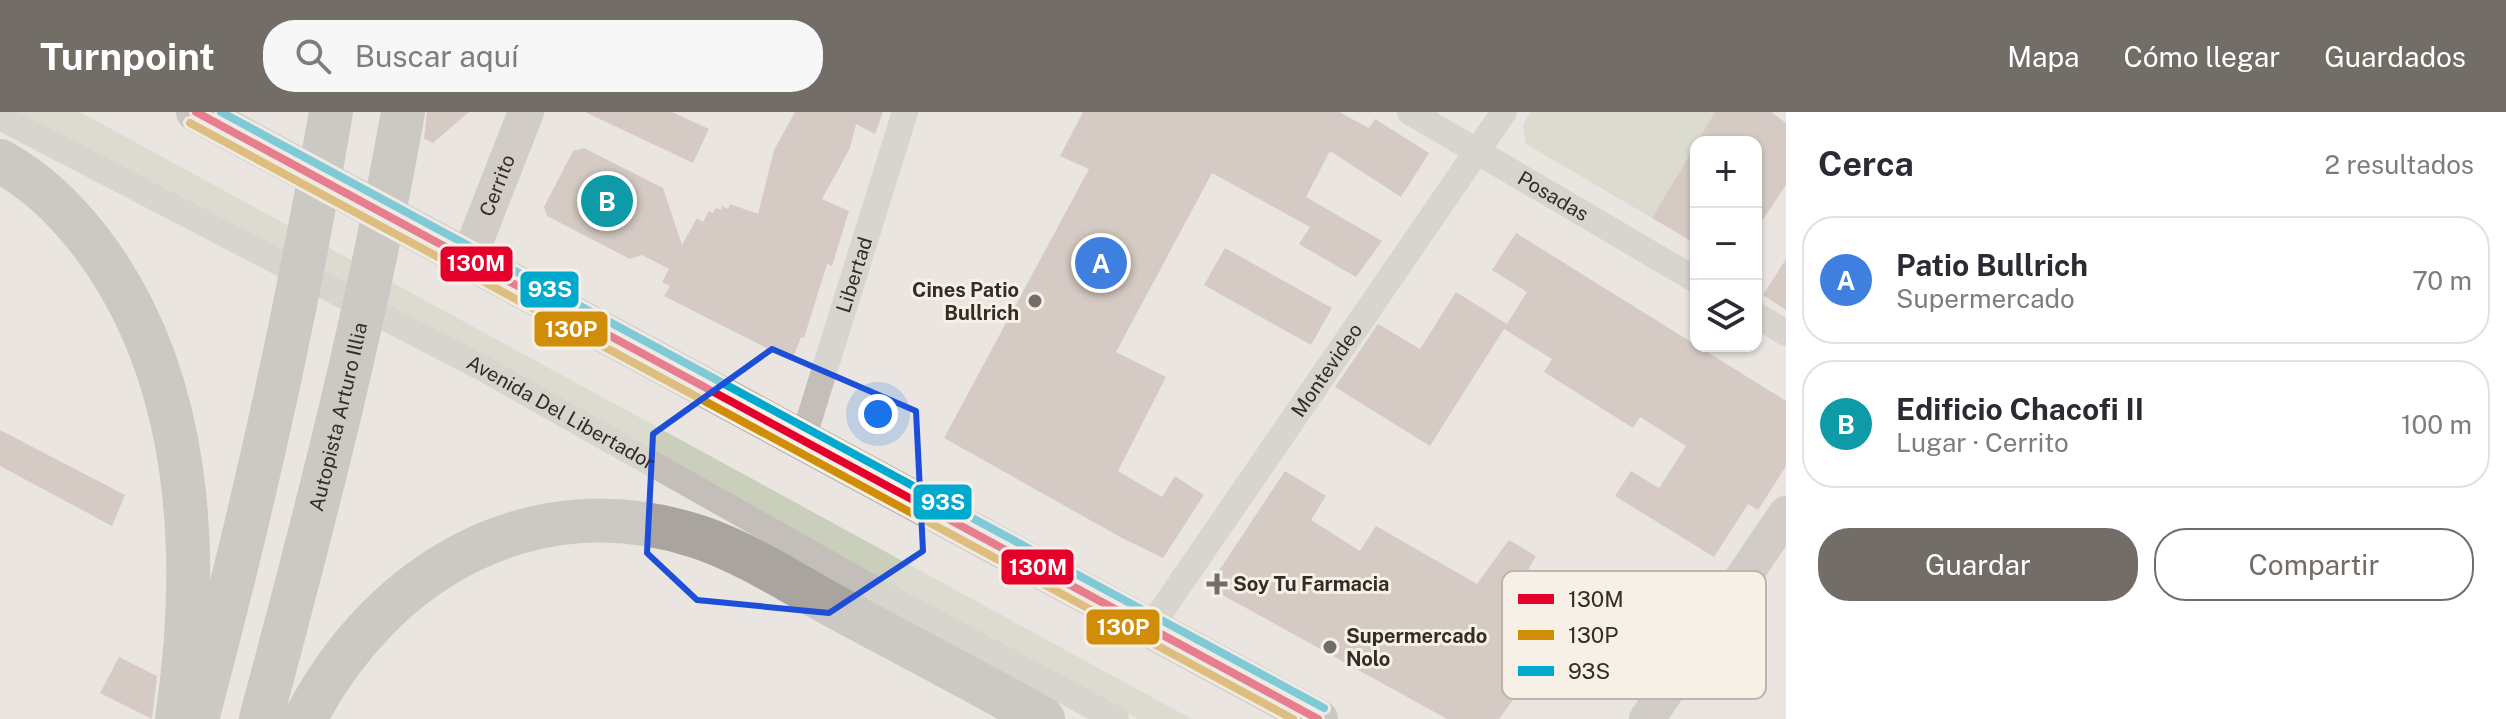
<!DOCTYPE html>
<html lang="es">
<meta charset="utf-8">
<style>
body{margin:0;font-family:"Public Sans",sans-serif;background:#f7f7f7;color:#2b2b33}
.controls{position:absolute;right:24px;top:24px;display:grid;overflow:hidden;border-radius:16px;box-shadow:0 2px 6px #0004}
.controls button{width:72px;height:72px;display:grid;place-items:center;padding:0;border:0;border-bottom:2px solid #e1e1e2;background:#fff;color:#2b2b33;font:40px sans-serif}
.you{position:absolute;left:878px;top:302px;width:28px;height:28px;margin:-20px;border:6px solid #fff;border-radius:50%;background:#1a73e8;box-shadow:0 0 0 12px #1a73e833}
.badge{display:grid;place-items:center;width:52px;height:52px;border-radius:50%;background:#736d68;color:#fff;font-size:26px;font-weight:700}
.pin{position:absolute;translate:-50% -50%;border:4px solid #fff;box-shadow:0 2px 8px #0006}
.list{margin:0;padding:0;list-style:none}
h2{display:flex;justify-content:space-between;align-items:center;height:104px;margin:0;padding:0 32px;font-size:34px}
h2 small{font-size:26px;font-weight:400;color:#7c7c81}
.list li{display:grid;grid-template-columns:52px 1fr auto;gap:24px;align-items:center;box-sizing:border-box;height:128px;margin:0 16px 16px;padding:0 16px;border:2px solid #e1e1e2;border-radius:32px}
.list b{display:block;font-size:30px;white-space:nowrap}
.list p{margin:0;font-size:26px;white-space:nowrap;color:#7c7c81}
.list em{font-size:26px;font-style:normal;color:#7c7c81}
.actions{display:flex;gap:16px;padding:24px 32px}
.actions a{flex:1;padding:18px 0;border:2px solid #736d68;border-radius:32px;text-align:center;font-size:28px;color:#736d68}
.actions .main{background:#736d68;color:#fff}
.icon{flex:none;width:44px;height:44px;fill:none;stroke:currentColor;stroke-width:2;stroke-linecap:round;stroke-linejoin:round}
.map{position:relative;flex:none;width:1786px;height:607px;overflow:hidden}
header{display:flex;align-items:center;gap:48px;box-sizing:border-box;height:112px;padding:0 40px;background:#736d68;color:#fff}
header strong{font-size:38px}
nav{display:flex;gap:44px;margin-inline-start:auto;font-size:28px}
.search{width:560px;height:72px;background:#f7f7f7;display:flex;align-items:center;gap:20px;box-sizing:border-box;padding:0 28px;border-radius:32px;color:#7c7c81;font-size:30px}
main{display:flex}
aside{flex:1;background:#fff}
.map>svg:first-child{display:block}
.green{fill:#cacfbb}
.building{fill:#bcaba3}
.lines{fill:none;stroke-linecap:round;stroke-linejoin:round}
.street{stroke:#c3beb9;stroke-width:26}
.secondary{stroke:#b4aeaa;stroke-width:36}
.primary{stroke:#a8a39e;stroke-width:40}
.highway{stroke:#a9a49f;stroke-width:44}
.highway-bridge{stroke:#a9a49f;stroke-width:44}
.bus-1-casing{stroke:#f7f0e7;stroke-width:14}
.bus-2-casing{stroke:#f7f0e7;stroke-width:14}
.bus-3-casing{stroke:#f7f0e7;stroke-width:14}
.bus-1{stroke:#e4002b;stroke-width:8}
.bus-2{stroke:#d08e08;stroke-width:8}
.bus-3{stroke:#00a9ce;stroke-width:8}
.marked{fill:none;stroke:#1d4ed8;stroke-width:6;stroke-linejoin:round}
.poi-dot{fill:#736d68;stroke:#f7f0e7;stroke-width:3}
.labels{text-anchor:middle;stroke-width:6;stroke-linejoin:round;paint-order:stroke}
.street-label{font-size:20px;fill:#332c27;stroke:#f7f0e7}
.poi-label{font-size:20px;font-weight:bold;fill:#332c27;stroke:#f7f0e7;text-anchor:start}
.key{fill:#f7f0e7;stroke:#bcb5ad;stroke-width:2}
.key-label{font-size:22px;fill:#332c27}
.line-badge{stroke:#f7f0e7;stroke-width:3}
.badge-label{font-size:22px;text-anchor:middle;font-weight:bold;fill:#fff}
</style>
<header>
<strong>Turnpoint</strong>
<div class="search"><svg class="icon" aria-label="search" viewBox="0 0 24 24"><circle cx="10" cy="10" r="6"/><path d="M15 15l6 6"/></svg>Buscar aquí</div>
<nav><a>Mapa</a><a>Cómo llegar</a><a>Guardados</a></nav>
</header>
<main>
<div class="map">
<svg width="1786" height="607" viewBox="0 0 1786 607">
<rect width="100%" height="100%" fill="#eae5e0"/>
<g class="green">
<polygon points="16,0 80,0 1192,607 1138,607"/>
<polygon points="1531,0 1715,0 1652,106 1526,32 1523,12"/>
</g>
<g class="building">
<polygon points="427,0 469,0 433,31 424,27"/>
<polygon points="585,0 672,0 709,17 693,51"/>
<polygon points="795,0 883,0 875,22 856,12 850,36 822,87 849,99 832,154 827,152 804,226 801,225 792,249 664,184 670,174 662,170 669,157 642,143 630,147 547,104 544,95 573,39 584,36 663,76 682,133 697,106 703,110 709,99 713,101 716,96 721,98 722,94 728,97 730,92 758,102 774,38"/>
<polygon points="1083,0 1339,0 1369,16 1375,7 1429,41 1401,85 1330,39 1306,85 1382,129 1356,165 1299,132 1310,115 1212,61 1116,240 1166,265 1118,359 1162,385 1175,364 1204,383 1163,446 1122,426 944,326 1089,57 1060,44"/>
<polygon points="1715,0 1771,0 1786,11 1786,73 1756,118 1756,30 1697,30"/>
<polygon points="1696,32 1696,132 1652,106"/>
<polygon points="1516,121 1786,289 1786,354 1758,398 1748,392 1714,445 1615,384 1631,359 1659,376 1686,334 1640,305 1633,316 1544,260 1552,247 1504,217 1527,180 1492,158"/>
<polygon points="1225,136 1332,196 1311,233 1204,173"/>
<polygon points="1786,147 1786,198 1763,183"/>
<polygon points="1456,180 1507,212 1430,334 1335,275 1378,212 1420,237"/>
<polygon points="0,318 125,383 112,414 0,354"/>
<polygon points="1285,359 1326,384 1311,408 1360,439 1376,414 1477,472 1509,428 1536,444 1523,467 1574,504 1499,607 1447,607 1208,475"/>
<polygon points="119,545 157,564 152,607 100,581"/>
</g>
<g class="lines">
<g class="street">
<path id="s1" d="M 1410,0 L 1696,168"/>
<path id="s2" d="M 0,5 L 484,257 L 901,492 L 1116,607"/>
<polyline points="1756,203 1786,221"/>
<path id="s3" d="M 803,327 L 905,0"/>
<path id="s4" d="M 1149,517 L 1504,0"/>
</g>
<g class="secondary">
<path id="s5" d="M 468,148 L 526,0"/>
<polyline points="1647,607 1786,402"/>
</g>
<polyline class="primary" points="196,0 1318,607"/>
<g class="highway">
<path d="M 0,49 C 37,69 64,96 90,129 C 193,263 201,446 177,607"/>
<path d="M 305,607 C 382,459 532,370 699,425 C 746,441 790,470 834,494 C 904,532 974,568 1043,607"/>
</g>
<g class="highway-bridge">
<path d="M 197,607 C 251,406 296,205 331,0"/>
<path id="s6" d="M 261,607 C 315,406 367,205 403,0"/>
</g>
<defs>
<polyline id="bus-1" points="196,0 1318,607"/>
<polyline id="bus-2" points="190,11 1293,607"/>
<polyline id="bus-3" points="221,0 1324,596"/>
</defs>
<use href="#bus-1" class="bus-1-casing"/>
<use href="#bus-2" class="bus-2-casing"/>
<use href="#bus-3" class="bus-3-casing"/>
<use href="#bus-1" class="bus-1"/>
<use href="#bus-2" class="bus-2"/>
<use href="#bus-3" class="bus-3"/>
</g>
<path d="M0 0H1786V607H0ZM 772,237 L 916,299 L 923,439 L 829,501 L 697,488 L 647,441 L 653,322 Z" fill="#eae5e0" fill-opacity=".55" fill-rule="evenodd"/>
<path class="marked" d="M 772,237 L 916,299 L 923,439 L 829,501 L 697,488 L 647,441 L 653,322 Z"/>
<g class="poi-dot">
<circle cx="1035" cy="189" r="8"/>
<path d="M1213 460h8v8h8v8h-8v8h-8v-8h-8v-8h8z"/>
<circle cx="1330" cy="535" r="8"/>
</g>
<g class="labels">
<g class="street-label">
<text dy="7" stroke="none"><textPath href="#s5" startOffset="80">Cerrito</textPath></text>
<text dy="7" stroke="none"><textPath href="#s1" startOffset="166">Posadas</textPath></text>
<text dy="7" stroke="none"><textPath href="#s3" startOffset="172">Libertad</textPath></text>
<text dy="7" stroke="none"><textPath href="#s4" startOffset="314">Montevideo</textPath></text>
<text dy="7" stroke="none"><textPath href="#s2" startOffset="634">Avenida Del Libertador</textPath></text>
<text dy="7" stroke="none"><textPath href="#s6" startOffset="312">Autopista Arturo Illia</textPath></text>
</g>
<g class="poi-label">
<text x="1019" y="185" text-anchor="end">Cines Patio<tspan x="1019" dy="23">Bullrich</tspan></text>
<text x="1233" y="479">Soy Tu Farmacia</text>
<text x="1346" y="531">Supermercado<tspan x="1346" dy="23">Nolo</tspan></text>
</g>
</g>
<rect x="1502" y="459" width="264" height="128" rx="12" class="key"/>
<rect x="1518" y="482" width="36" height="10" fill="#e4002b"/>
<rect x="1518" y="518" width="36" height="10" fill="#d08e08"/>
<rect x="1518" y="554" width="36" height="10" fill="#00a9ce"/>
<g class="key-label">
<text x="1568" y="495">130M</text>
<text x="1568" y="531">130P</text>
<text x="1568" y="567">93S</text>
</g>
<g class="line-badge">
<rect x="439" y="133" width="75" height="38" rx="8" fill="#e4002b"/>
<rect x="519" y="158" width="61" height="39" rx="8" fill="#00a9ce"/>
<rect x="533" y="198" width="76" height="38" rx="8" fill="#d08e08"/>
<rect x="912" y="371" width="61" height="38" rx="8" fill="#00a9ce"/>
<rect x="1000" y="436" width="75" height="38" rx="8" fill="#e4002b"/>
<rect x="1085" y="496" width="76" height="38" rx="8" fill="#d08e08"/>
</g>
<g class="badge-label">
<text x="476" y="159">130M</text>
<text x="550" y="185">93S</text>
<text x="571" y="225">130P</text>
<text x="943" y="398">93S</text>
<text x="1038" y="463">130M</text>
<text x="1123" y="523">130P</text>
</g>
</svg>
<div class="controls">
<button>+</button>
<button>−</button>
<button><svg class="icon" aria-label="layers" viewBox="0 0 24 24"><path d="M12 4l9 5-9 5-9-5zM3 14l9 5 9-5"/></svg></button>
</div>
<div class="you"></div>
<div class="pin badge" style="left:1101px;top:151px;background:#3f7fe0">A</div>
<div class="pin badge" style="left:607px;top:89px;background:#0f9aa8">B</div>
</div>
<aside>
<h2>Cerca<small>2 resultados</small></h2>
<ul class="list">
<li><span class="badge" style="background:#3f7fe0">A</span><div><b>Patio Bullrich</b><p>Supermercado</p></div><em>70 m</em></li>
<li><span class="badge" style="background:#0f9aa8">B</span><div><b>Edificio Chacofi II</b><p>Lugar · Cerrito</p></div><em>100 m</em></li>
</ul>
<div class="actions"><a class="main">Guardar</a><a>Compartir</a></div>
</aside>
</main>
